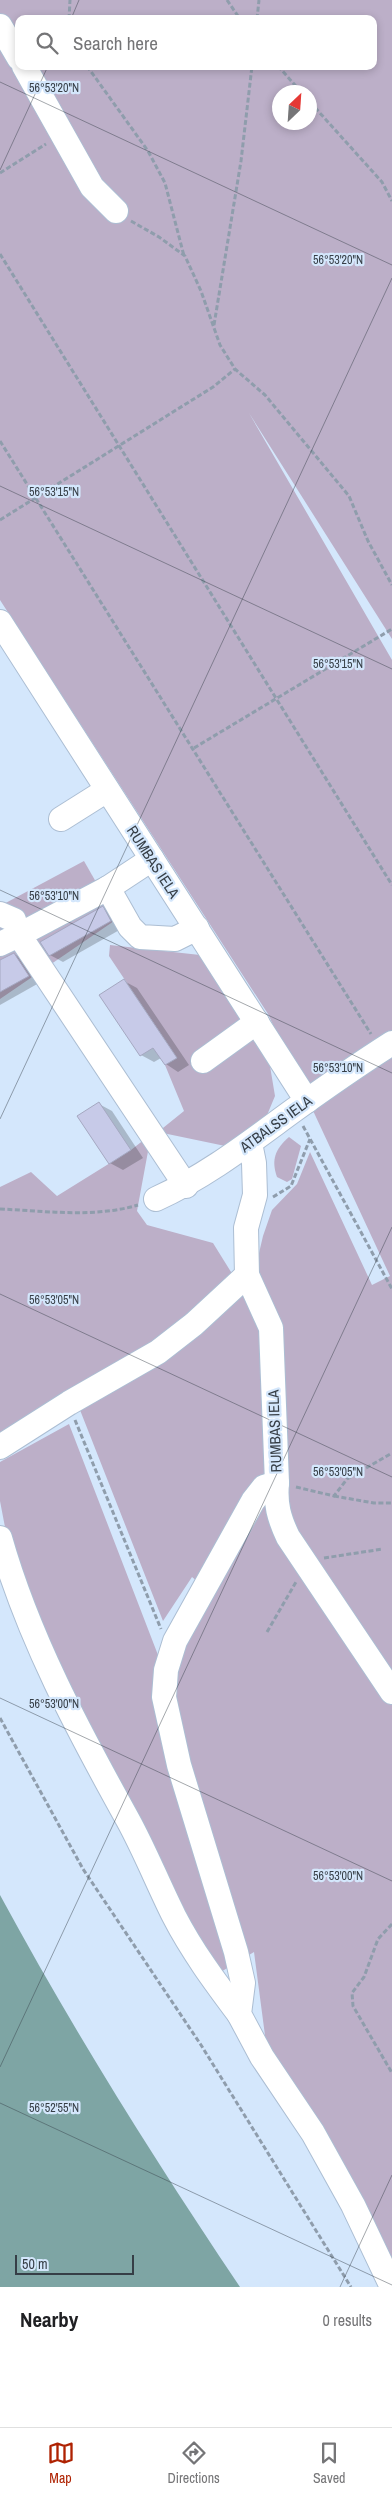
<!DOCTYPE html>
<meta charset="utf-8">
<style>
body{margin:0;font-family:"Archivo Narrow",sans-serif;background:#f2f2f2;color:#202124}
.compass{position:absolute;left:272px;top:85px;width:45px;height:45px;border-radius:50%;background:#fff;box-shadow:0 2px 8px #0003;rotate:25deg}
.scale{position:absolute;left:15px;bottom:12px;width:119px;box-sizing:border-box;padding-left:5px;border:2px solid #363e46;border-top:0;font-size:14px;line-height:18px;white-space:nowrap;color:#363e46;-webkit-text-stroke:4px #d4e7fc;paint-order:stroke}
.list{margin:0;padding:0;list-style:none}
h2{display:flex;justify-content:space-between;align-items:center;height:65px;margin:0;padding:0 20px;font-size:21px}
h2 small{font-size:16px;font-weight:400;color:#757577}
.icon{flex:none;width:28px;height:28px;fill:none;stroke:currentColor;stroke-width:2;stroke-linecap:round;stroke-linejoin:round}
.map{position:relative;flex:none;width:392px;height:2287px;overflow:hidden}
.search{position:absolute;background:#fff;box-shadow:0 2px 8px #0003;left:15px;right:15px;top:15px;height:55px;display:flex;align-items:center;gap:12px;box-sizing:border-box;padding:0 18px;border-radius:10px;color:#757577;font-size:19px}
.sheet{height:140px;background:#fff}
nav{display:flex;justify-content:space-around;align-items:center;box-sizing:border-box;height:70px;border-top:1px solid #e0e0e0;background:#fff;font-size:14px;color:#757577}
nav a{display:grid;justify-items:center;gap:2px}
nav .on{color:#af2202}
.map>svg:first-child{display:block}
.green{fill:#bcafc8;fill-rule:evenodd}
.water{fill:#7ea5a4}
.shadow{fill:#0003}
.building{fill:#c7cae8;stroke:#a5a8c1}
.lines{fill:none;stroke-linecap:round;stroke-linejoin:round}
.minor-casing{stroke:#acbed3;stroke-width:26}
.path{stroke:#8f9dac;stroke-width:3;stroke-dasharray:5 2.5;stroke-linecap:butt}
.minor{stroke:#fff;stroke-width:24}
.ticks{fill:none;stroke:#363e46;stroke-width:1;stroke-opacity:0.45}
.labels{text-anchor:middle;stroke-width:4.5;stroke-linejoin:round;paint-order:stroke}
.street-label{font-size:15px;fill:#363e46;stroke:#d4e7fc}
.ticks-label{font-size:12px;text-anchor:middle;fill:#363e46;stroke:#d4e7fc;stroke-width:4.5;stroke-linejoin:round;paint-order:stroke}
</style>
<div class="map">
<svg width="392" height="2287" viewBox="0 0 392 2287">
<rect width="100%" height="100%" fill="#d4e7fc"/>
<g class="green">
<path d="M 0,0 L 392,0 L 392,639 L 249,413 L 392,660 L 392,2265 L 266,2043 L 254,1952 L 219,1973 L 126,1805 L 27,1599 L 9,1548 L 0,1501 L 0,1462 L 69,1424 L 158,1655 L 175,1705 L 175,1663 L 210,1592 L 192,1577 L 163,1621 L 80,1410 L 0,1437 L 0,1187 L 31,1172 L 57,1196 L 131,1150 L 145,1139 L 149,1146 L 137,1211 L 147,1225 L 213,1243 L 236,1280 L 256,1266 L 263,1236 L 272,1210 L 297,1184 L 310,1152 L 372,1285 L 390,1276 L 268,1014 L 0,600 ZM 19,19 L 373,19 L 373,66 L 19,66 ZM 280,92 L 310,92 L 310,122 L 280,122 Z"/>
<polygon points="84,861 117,919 0,999 0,906"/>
<polygon points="110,945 200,955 270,1066 275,1096 265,1120 230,1147 158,1132 184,1111 165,1065 177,1058 109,956"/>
<path d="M 289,1137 L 301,1146 L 292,1179 L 287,1182 L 277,1177 C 271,1160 275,1149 289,1137 Z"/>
</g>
<path class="water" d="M 0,1895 C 73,2030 154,2159 240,2287 L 0,2287 Z"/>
<g class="shadow">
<polygon points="103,908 116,915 123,928 63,962 50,955"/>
<polygon points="14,954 26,961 39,983 0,1005 0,962"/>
<polygon points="124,981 137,988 189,1065 178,1072 166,1064 161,1058 154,1062 141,1055"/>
<polygon points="99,1104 112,1111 143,1158 123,1170 110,1163"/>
</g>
<g class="building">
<polygon points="103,906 111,921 49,956 40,942"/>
<polygon points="14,953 29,976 0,992 0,960"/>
<polygon points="124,979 177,1058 165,1065 153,1048 140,1056 99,995"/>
<polygon points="99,1102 131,1150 109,1164 77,1116"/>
</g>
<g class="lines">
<defs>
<g id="minor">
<polyline points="0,26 19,58"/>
<polyline points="24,66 92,187 116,211"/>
<polyline points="0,622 307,1101"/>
<polyline points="61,819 107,790"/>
<polyline points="152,859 108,888 19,935 186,1186"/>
<polyline points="108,888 130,927 140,937 175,939 197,928"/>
<polyline points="0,914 14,920 19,935 0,944"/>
<polyline points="203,1061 257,1022"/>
<path d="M 250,1143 L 254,1163 L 255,1195 L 246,1228 L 247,1275 L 271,1328 L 277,1483 C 275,1504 279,1518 288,1537 L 392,1692"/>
<path d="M 156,1199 C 207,1176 250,1142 294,1110 C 326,1087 359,1064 392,1043"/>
<polyline points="0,1447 69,1403 158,1352 194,1324 247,1275"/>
<polyline points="277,1483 264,1487 253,1501 175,1641 166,1670 164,1697 179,1765 236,1952 243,1983 239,2014 262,2057 313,2133 353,2205 392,2287"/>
<path d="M 0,1538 C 28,1637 78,1730 128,1820 C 145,1851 158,1884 174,1916 C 192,1951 215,1982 239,2014"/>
</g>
</defs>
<use href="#minor" class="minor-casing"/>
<g class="path">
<polyline points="227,0 240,19"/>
<polyline points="69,19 70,0"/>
<polyline points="257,19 259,0"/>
<polyline points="87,66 148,151 165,183 184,256"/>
<polyline points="278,66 301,92"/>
<polyline points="310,102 382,182 392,201"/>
<polyline points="0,173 46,144"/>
<polyline points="131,221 159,237 185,256 201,291 220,345 235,369 265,395 349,496 368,541 392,585"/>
<polyline points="0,254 392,885"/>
<polyline points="214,325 241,161 252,66"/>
<polyline points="0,441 371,1034"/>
<polyline points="0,520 213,387 235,369"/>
<polyline points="194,748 392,629"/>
<polyline points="303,1126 392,1289"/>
<polyline points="273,1197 291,1186 310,1139"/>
<path d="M 0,1209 C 45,1211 95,1218 138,1205"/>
<polyline points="75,1420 161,1629"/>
<polyline points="296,1487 334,1496 347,1479 392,1453"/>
<polyline points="334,1496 374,1503 392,1503"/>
<polyline points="324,1558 383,1549"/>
<polyline points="267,1632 296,1582"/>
<polyline points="0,1718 83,1869 201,2045 351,2287"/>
<polyline points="392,1924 378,1939 364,1977 352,1993 353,2006 392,2073"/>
</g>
<use href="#minor" class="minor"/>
</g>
<path class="ticks" d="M 71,19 L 79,0M 0,82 L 392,265M 0,170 L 48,66M 0,486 L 392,669M 0,890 L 392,1073M 0,1119 L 392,278M 0,1294 L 392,1477M 0,1698 L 392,1881M 0,2067 L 392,1227M 0,2103 L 392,2285M 340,2287 L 392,2175"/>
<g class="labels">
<g class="street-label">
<text transform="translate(153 862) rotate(57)" y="5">RUMBAS IELA</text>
<text transform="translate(276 1124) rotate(-36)" y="5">ATBALSS IELA</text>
<text transform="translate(275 1431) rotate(-92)" y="5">RUMBAS IELA</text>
</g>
</g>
<g class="ticks-label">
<text x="54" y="92">56°53'20"N</text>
<text x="338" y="264">56°53'20"N</text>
<text x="54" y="496">56°53'15"N</text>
<text x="338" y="668">56°53'15"N</text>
<text x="54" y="900">56°53'10"N</text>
<text x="338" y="1072">56°53'10"N</text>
<text x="54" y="1304">56°53'05"N</text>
<text x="338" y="1476">56°53'05"N</text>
<text x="54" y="1708">56°53'00"N</text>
<text x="338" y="1880">56°53'00"N</text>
<text x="54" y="2112">56°52'55"N</text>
</g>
</svg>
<svg class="compass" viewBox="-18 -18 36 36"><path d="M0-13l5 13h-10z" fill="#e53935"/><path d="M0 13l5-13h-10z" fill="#757577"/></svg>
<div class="scale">50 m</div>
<div class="search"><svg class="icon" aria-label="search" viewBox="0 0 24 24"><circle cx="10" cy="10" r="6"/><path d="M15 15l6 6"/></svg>Search here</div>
</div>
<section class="sheet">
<h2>Nearby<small>0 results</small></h2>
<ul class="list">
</ul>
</section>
<nav>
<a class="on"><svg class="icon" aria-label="map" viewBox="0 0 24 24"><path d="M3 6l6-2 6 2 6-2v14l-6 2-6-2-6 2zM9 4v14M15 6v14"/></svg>Map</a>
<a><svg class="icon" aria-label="directions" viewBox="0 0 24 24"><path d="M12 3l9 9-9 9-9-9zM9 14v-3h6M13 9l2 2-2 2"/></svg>Directions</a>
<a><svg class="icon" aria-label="saved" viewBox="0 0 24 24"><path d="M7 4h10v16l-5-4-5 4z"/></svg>Saved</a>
</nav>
